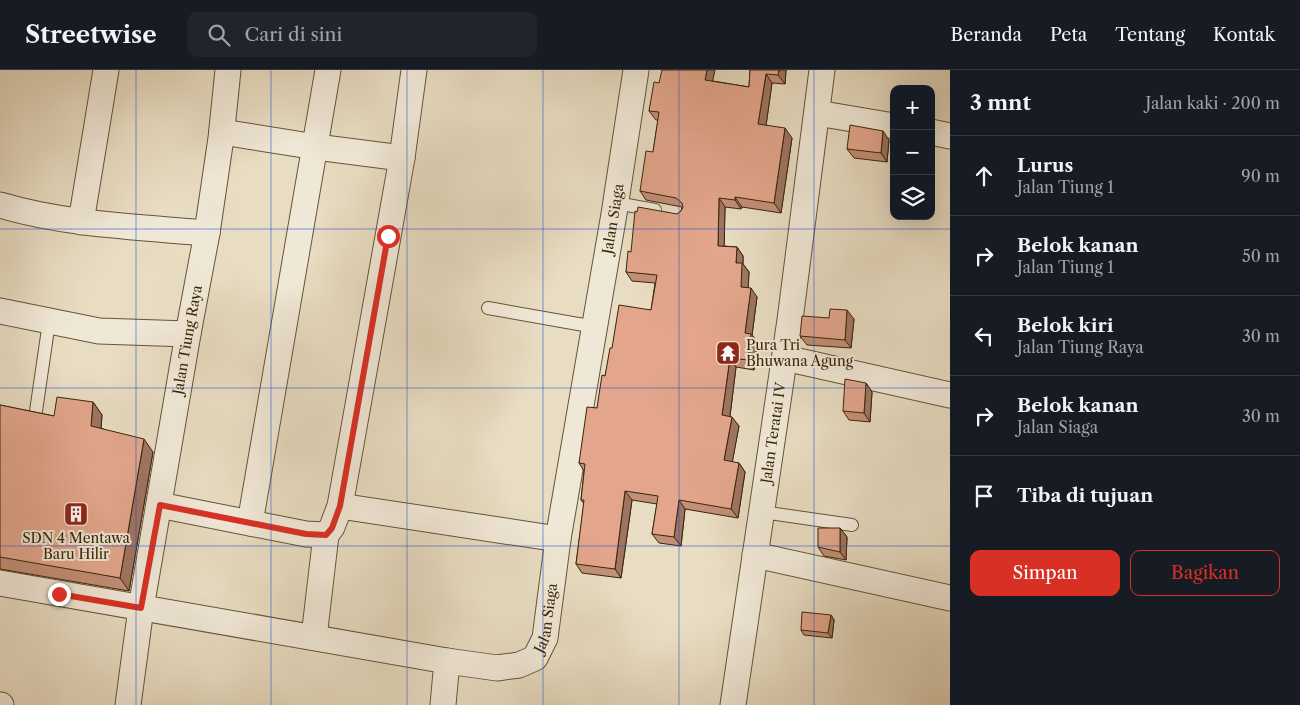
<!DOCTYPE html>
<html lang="id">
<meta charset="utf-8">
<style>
body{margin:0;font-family:"Libre Caslon Text",serif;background:#20242c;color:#f1f3f6}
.controls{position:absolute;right:15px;top:15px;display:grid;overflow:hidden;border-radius:10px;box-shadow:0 5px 20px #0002}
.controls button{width:45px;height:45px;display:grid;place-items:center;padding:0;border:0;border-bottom:1px solid #363941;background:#171b24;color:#f1f3f6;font:25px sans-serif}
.stop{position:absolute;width:15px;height:15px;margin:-11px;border:4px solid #d93025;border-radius:50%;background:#fff}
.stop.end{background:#d93025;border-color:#fff;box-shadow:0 1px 5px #0008}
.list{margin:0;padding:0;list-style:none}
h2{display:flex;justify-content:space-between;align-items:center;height:65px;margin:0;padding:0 20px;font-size:21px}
h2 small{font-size:16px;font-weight:400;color:#9ea1a6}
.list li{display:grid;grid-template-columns:32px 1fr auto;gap:15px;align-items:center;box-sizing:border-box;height:80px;padding:0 20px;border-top:1px solid #363941}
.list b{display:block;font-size:19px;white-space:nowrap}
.list p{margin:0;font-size:16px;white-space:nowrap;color:#9ea1a6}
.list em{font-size:16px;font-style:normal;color:#9ea1a6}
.actions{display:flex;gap:10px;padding:15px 20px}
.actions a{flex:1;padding:11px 0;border:1px solid #d93025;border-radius:10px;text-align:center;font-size:18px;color:#d93025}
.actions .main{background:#d93025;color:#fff}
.icon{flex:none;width:28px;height:28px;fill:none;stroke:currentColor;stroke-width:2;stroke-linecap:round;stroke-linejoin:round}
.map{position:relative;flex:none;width:950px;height:635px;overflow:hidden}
header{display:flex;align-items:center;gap:30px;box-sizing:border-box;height:70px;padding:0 25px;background:#171b24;border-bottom:1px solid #363941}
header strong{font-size:24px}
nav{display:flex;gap:28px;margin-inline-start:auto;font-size:18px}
.search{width:350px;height:45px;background:#20242c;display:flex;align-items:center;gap:12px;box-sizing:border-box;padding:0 18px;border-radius:10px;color:#9ea1a6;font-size:19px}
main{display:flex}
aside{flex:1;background:#171b24}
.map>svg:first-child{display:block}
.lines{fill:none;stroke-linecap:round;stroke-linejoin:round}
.lane-casing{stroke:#655436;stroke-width:14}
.street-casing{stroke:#655436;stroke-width:27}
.lane{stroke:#f0e8d7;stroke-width:12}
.street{stroke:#f0e8d7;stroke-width:25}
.wall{fill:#c38f78;stroke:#392608}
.shaded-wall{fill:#9f7462;stroke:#392608}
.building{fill:#e3a68c;stroke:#392608}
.route{stroke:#d93025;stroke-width:6}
.grid{fill:none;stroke:#1d4ed8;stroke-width:1;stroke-opacity:0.55}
.labels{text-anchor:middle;stroke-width:4;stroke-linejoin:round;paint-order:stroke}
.street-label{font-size:14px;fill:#392608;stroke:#f0e8d7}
.poi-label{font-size:14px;fill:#392608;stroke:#f0e8d7;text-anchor:start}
</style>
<header>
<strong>Streetwise</strong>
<div class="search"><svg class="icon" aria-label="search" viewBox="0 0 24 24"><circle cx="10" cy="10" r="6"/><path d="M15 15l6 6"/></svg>Cari di sini</div>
<nav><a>Beranda</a><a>Peta</a><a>Tentang</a><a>Kontak</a></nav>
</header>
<main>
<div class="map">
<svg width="950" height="635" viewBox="0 0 950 635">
<rect width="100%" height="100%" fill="#e8dcc2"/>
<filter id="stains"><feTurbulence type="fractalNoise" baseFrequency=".004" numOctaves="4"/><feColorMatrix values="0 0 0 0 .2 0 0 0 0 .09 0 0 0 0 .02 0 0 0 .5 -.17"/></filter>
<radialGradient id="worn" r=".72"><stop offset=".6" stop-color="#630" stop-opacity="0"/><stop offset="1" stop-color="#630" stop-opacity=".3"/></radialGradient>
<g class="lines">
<defs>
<g id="lane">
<polyline points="616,133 655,140"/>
<polyline points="488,238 595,257"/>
<polyline points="36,341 49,252"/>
<polyline points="762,442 852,455"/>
</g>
<g id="street">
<polyline points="817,43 894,56"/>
<polyline points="222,62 316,77 402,88"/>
<polyline points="931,62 950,66"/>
<path d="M 0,135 C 67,155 138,157 207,163"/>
<polyline points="81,152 106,0"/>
<polyline points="0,241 99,261 188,264"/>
<polyline points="785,288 950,325"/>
<polyline points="159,435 306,464 326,465 332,457 340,436 402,88 414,0"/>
<polyline points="340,436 558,469"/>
<polyline points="250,453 328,0"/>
<polyline points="755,485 950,528"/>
<path id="s1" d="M 0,513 L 447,591 L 497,598 L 519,595 L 535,588 L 545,568 L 558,469 L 614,144 L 636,0"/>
<polyline points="314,567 326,465"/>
<polyline points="0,635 1,635"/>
<path id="s2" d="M 128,635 L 141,538 L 188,264 L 207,163 L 221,68 L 228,0"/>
<polyline points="443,635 447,591"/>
<path id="s3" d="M 733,635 L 790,250 L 822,0"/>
</g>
</defs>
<use href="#lane" class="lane-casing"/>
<use href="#street" class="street-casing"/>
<use href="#lane" class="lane"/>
<use href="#street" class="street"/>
</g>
<g class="wall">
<polygon points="750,0 786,0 785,14 772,13 766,55 792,68 781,143 742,137 741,139 725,137 724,176 737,177 743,186 743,194 749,202 748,217 757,227 752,265 758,273 754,300 736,297 730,346 739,356 732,392 739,393 745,402 738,448 685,439 681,476 659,473 652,464 657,434 632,430 621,508 582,503 576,494 584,434 581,430 584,401 579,393 597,338 612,278 651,240 655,213 632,211 626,202 631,182 681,141 682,137 646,130 640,121 653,82 658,50 656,50 649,41 659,13 713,11 749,17"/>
<polygon points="889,70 887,92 854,88 847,79"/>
<polygon points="829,248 854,249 851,278 807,275 800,266"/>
<polygon points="866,313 872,322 870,352 849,350 843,341"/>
<polygon points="93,332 102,345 101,358 153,382 129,521 0,499 0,335 54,346"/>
<polygon points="840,458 847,467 846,490 824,486 818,477"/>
<polygon points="831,545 834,550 832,568 804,565 801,560"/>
</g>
<g class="shaded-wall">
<polygon points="707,0 715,0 711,19 705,10"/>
<polygon points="779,0 786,0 785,14 778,5"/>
<polygon points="766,4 772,13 765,63 758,54"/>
<polygon points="785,58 792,68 781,143 774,133"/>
<polygon points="883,61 889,70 887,92 881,83"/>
<polygon points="735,127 742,137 741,139 735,130"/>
<polygon points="719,128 725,137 724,185 718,176"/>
<polygon points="737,177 743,186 743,194 749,202 748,226 741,217 736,193"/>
<polygon points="751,218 757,227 752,265 758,273 754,300 748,290 745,263"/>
<polygon points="847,240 854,249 851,278 845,270"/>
<polygon points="730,288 736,297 729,354 722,345"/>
<polygon points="866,313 872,322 870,352 864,343"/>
<polygon points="93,332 102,345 100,369 91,356"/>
<polygon points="732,347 739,356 731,399 724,390"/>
<polygon points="144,369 153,382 129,521 120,508"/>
<polygon points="739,393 745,402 738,448 731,439"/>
<polygon points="625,421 632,430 621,508 615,499"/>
<polygon points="679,430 685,439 681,476 674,467"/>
<polygon points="840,458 847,467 846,490 840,482"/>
<polygon points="831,545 834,550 832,568 828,563"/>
</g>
<g class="building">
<polygon points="662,0 707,0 705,10 749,17 750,0 779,0 778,5 766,4 758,54 785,58 774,133 735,127 735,130 719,128 718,176 737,177 736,193 742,193 741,217 751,218 745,263 751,264 748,290 730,288 722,345 732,347 724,390 739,393 731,439 679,430 674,467 652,464 658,426 625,421 615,499 576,494 584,430 581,430 585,394 579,393 587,337 597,338 602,305 605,306 610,278 612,278 619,235 651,240 657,205 626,202 628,181 631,182 635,141 637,142 638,137 677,144 681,141 683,137 682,133 676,128 640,121 646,81 653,82 659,42 649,41 654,12 659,13"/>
<polygon points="850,55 883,61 881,83 847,79"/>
<polygon points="830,239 847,240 845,270 800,266 802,246 829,248"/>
<polygon points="845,309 866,313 864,343 843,341"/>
<polygon points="57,327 93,332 91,356 144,369 120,508 0,487 0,335 54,346"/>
<polygon points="818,458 840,458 840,482 818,477"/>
<polygon points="802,542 831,545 828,563 801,560"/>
</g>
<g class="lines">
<polyline class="route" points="59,524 141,538 160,435 306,464 326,465 332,458 340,436 388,166"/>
</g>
<path class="grid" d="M 136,0 L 136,635M 271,0 L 271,635M 407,0 L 407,635M 543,0 L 543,635M 679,0 L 679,635M 814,0 L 814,635M 0,159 L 950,159M 0,318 L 950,318M 0,476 L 950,476"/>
<defs>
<symbol id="temple-square" viewBox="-11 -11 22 22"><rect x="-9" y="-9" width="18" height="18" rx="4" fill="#8f2418" stroke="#f0e8d7"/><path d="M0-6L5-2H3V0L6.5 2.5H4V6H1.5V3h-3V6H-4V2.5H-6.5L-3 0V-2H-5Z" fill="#fff"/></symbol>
<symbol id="building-square" viewBox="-11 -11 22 22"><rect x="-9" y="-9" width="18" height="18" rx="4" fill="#8f2418" stroke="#f0e8d7"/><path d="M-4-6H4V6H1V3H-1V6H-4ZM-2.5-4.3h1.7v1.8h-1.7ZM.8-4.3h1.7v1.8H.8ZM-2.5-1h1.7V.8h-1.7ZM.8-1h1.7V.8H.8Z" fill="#fff"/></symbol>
</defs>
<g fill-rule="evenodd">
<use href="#temple-square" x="714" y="269" width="28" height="28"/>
<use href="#building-square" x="62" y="430" width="28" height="28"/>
</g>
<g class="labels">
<g class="street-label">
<text dy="5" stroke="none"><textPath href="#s1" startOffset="991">Jalan Siaga</textPath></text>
<text dy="5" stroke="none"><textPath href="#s2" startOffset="370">Jalan Tiung Raya</textPath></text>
<text dy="5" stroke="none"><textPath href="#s3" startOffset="275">Jalan Teratai IV</textPath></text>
<text dy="5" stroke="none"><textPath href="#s1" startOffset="586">Jalan Siaga</textPath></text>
</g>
<g class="poi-label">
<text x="746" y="280">Pura Tri<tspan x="746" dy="16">Bhuwana Agung</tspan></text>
<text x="76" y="473" text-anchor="middle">SDN 4 Mentawa<tspan x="76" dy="16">Baru Hilir</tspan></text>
</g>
</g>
<rect width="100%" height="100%" filter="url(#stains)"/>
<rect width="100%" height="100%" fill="url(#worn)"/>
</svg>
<div class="controls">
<button>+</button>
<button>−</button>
<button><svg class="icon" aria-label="layers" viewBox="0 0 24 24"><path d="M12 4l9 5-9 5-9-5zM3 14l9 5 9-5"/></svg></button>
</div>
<div class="stop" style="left:388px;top:166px"></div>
<div class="stop end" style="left:59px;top:524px"></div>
</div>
<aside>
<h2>3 mnt<small>Jalan kaki · 200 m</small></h2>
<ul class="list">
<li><svg class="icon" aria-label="ahead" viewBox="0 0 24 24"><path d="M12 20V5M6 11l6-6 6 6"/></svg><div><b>Lurus</b><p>Jalan Tiung 1</p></div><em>90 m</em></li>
<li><svg class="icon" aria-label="right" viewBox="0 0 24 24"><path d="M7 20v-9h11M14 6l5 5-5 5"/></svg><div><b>Belok kanan</b><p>Jalan Tiung 1</p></div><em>50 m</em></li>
<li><svg class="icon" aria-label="left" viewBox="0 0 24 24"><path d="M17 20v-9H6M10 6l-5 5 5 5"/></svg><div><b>Belok kiri</b><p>Jalan Tiung Raya</p></div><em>30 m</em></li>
<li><svg class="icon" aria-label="right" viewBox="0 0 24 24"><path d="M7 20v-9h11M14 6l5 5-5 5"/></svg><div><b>Belok kanan</b><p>Jalan Siaga</p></div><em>30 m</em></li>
<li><svg class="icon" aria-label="arrive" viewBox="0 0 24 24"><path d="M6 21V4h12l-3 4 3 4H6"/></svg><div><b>Tiba di tujuan</b></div></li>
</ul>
<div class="actions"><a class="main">Simpan</a><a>Bagikan</a></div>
</aside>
</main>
